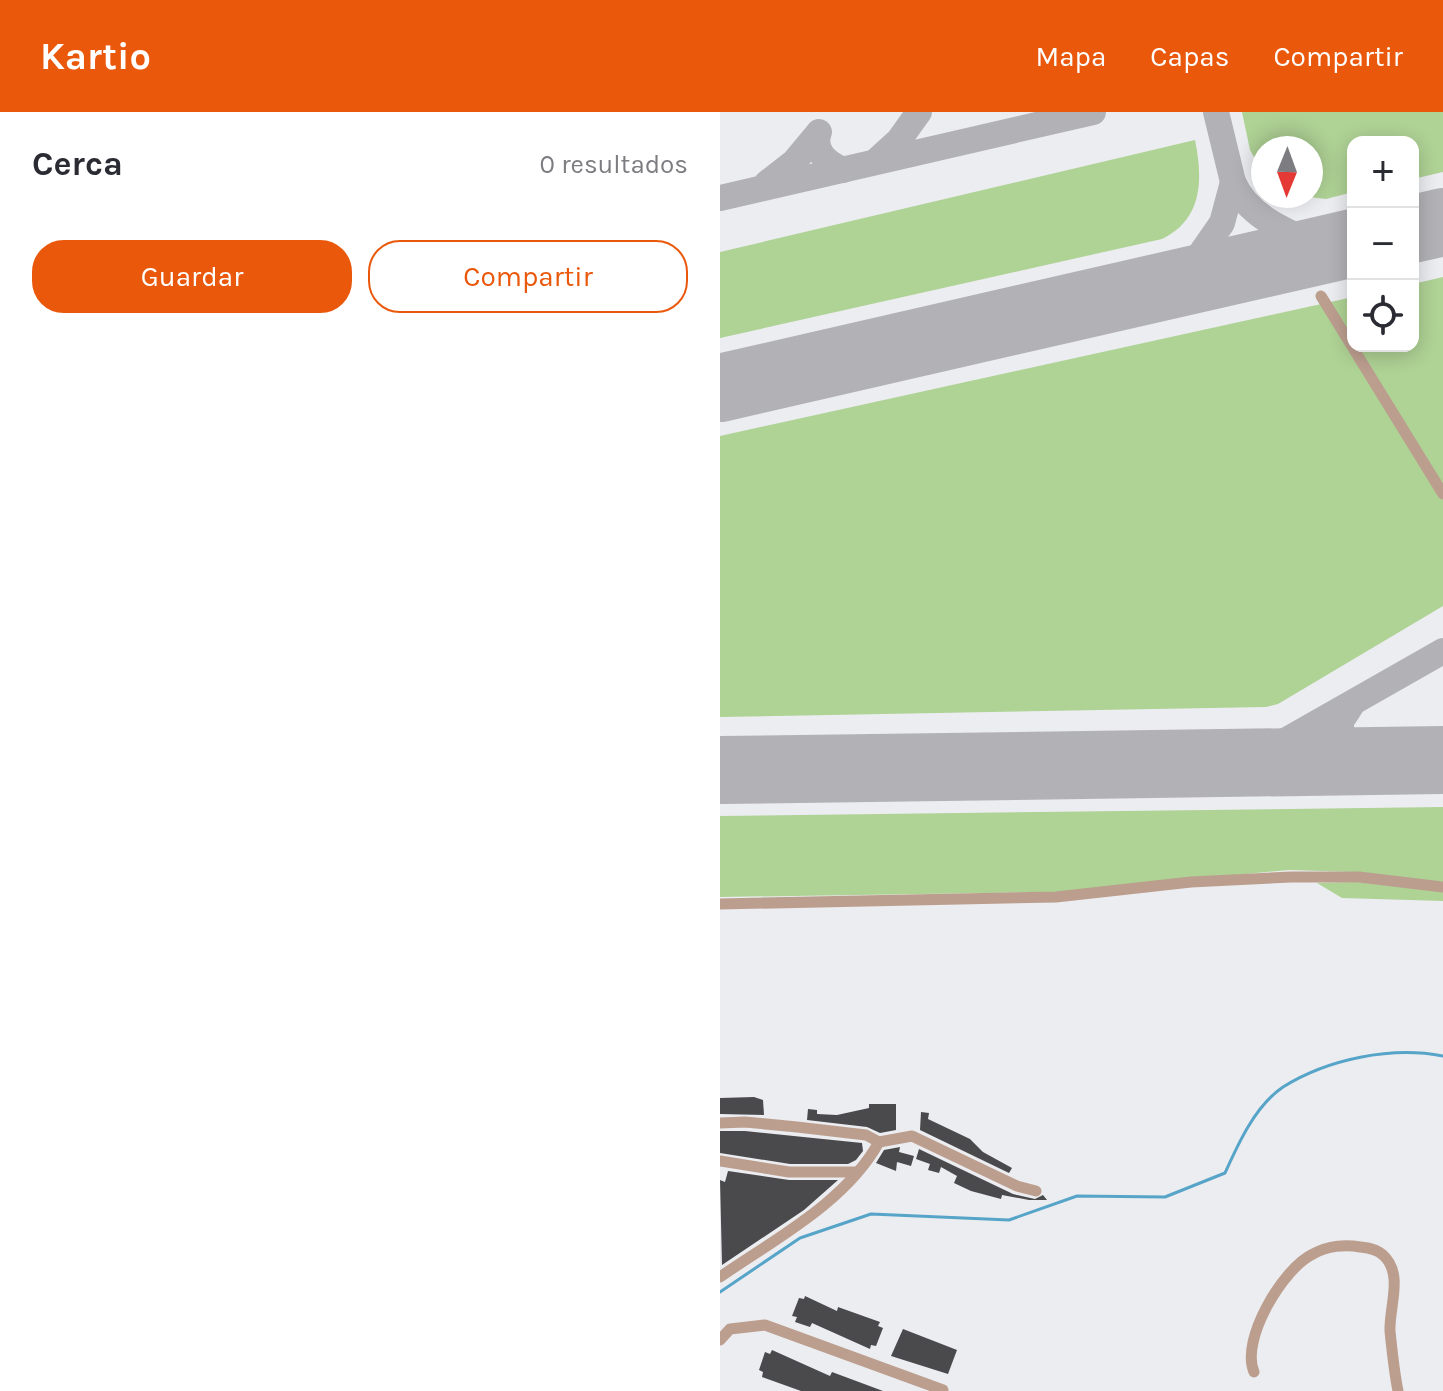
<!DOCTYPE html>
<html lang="es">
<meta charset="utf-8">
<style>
body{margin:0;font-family:Karla,sans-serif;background:#f2f2f3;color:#2b2b33}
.controls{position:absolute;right:24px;top:24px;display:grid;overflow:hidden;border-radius:16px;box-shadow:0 4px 20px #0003}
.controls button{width:72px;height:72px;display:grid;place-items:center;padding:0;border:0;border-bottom:2px solid #e1e1e2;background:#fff;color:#2b2b33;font:40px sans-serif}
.compass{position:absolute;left:531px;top:24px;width:72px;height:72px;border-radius:50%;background:#fff;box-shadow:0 4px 20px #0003;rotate:181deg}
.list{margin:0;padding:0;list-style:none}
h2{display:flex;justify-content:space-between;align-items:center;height:104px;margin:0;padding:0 32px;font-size:34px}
h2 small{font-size:26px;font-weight:400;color:#7c7c81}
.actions{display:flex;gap:16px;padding:24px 32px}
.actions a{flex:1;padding:18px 0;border:2px solid #ea580c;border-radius:32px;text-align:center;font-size:28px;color:#ea580c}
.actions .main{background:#ea580c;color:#fff}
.icon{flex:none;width:44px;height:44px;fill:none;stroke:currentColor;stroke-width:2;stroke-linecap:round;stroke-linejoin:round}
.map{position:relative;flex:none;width:723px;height:1279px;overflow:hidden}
header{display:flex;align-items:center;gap:48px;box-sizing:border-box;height:112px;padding:0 40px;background:#ea580c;color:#fff}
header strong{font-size:38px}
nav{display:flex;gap:44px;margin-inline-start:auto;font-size:28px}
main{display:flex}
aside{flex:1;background:#fff}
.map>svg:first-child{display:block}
.green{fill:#afd295}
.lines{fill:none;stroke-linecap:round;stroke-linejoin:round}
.stream{stroke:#57a4c9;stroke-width:3}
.taxiway{stroke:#b2b2b6;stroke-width:26}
.runway{stroke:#b2b2b6;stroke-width:68}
.building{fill:#4a494c}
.minor{stroke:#bc9e8f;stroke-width:11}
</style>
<header>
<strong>Kartio</strong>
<nav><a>Mapa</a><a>Capas</a><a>Compartir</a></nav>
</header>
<main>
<aside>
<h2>Cerca<small>0 resultados</small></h2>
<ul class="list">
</ul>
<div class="actions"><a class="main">Guardar</a><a>Compartir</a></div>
</aside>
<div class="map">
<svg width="723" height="1279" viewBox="0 0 723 1279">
<rect width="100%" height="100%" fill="#ecedf1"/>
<g class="green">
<polygon points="522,0 723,0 723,60 693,67 693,30 633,30 633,80 606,87 581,84 591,84 591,36 543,36 543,61 530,38"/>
<path d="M 475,28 C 483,67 483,107 442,127 L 0,226 L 0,140 Z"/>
<polygon points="723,165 723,494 558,592 546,595 0,605 0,324 633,185 633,234 693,234 693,172"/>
<polygon points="723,695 723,770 633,760 569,758 336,780 0,785 0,704"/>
<polygon points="635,770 723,779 723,789 622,786 597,771"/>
</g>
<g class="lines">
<path class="stream" d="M 0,1180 L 80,1126 L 151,1102 L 289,1108 L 357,1084 L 445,1085 L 505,1061 C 518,1032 535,994 563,975 C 608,947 671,934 723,944"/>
<g class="taxiway">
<polyline points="496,0 513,70"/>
<polyline points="157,48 179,28 199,0"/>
<path d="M 47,71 L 74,50 L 99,20 C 92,38 107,51 123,58"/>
<polyline points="0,86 373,0"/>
<path d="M 461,170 L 502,111 L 513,70 C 529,107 571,121 605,137"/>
<path d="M 631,594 L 620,611 C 623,640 657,645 681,648"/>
<polyline points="528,650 723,539"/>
</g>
<g class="runway">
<polyline points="693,117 723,110"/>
<polyline points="0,276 633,131"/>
<polyline points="0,658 723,648"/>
</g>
</g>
<g class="building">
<polygon points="34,985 43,988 44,1003 0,1002 0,986"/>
<polygon points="149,992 176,992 176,1018 160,1021 147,1015 87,1008 88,997 97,998 97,1002 117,1003 149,996"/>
<polygon points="201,1000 209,1001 208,1007 250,1027 263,1040 292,1056 289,1061 200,1018"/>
<polygon points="0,1019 25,1019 142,1031 143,1039 136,1048 128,1052 70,1052 0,1041"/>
<polygon points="180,1035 179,1040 194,1044 191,1054 177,1050 176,1059 156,1051 164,1038"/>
<polygon points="199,1037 293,1082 315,1087 323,1083 327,1088 309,1088 282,1083 281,1087 251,1079 234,1071 237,1064 221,1055 219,1061 208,1058 210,1052 196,1047"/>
<polygon points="8,1059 69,1068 118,1068 84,1098 2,1153 0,1068 5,1070"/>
<polygon points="85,1184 117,1199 118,1195 160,1210 158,1214 163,1216 156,1234 151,1233 150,1237 92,1211 90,1215 75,1210 77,1205 72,1204 79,1186 84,1187"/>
<polygon points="183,1217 237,1238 228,1262 171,1244"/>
<polygon points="52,1238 110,1264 112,1260 163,1279 81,1279 42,1265 43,1260 39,1258 45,1240 50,1242"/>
</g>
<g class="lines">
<g class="minor">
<polyline points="601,184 723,382"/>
<polyline points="0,792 336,785 471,770 571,765 639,765 723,775"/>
<polyline points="0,1011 25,1010 77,1015 146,1023 159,1030 192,1024 297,1074 316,1079"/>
<polyline points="0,1049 69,1060 137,1060"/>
<path d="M 0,1165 C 55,1127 126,1090 159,1030"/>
<polyline points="0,1228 10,1217 45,1213 223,1278"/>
<path d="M 534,1260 C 520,1228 563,1156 593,1142 C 607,1134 625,1132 640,1135 C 648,1136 657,1137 663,1143 C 684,1162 669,1194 670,1219 C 672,1239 674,1259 678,1279"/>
</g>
</g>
</svg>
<div class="controls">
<button>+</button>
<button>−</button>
<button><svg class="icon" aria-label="locate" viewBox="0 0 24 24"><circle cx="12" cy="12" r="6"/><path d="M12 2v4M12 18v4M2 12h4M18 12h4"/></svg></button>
</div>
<svg class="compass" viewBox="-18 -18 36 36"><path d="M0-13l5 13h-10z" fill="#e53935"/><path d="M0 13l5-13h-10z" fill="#7c7c81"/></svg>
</div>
</main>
